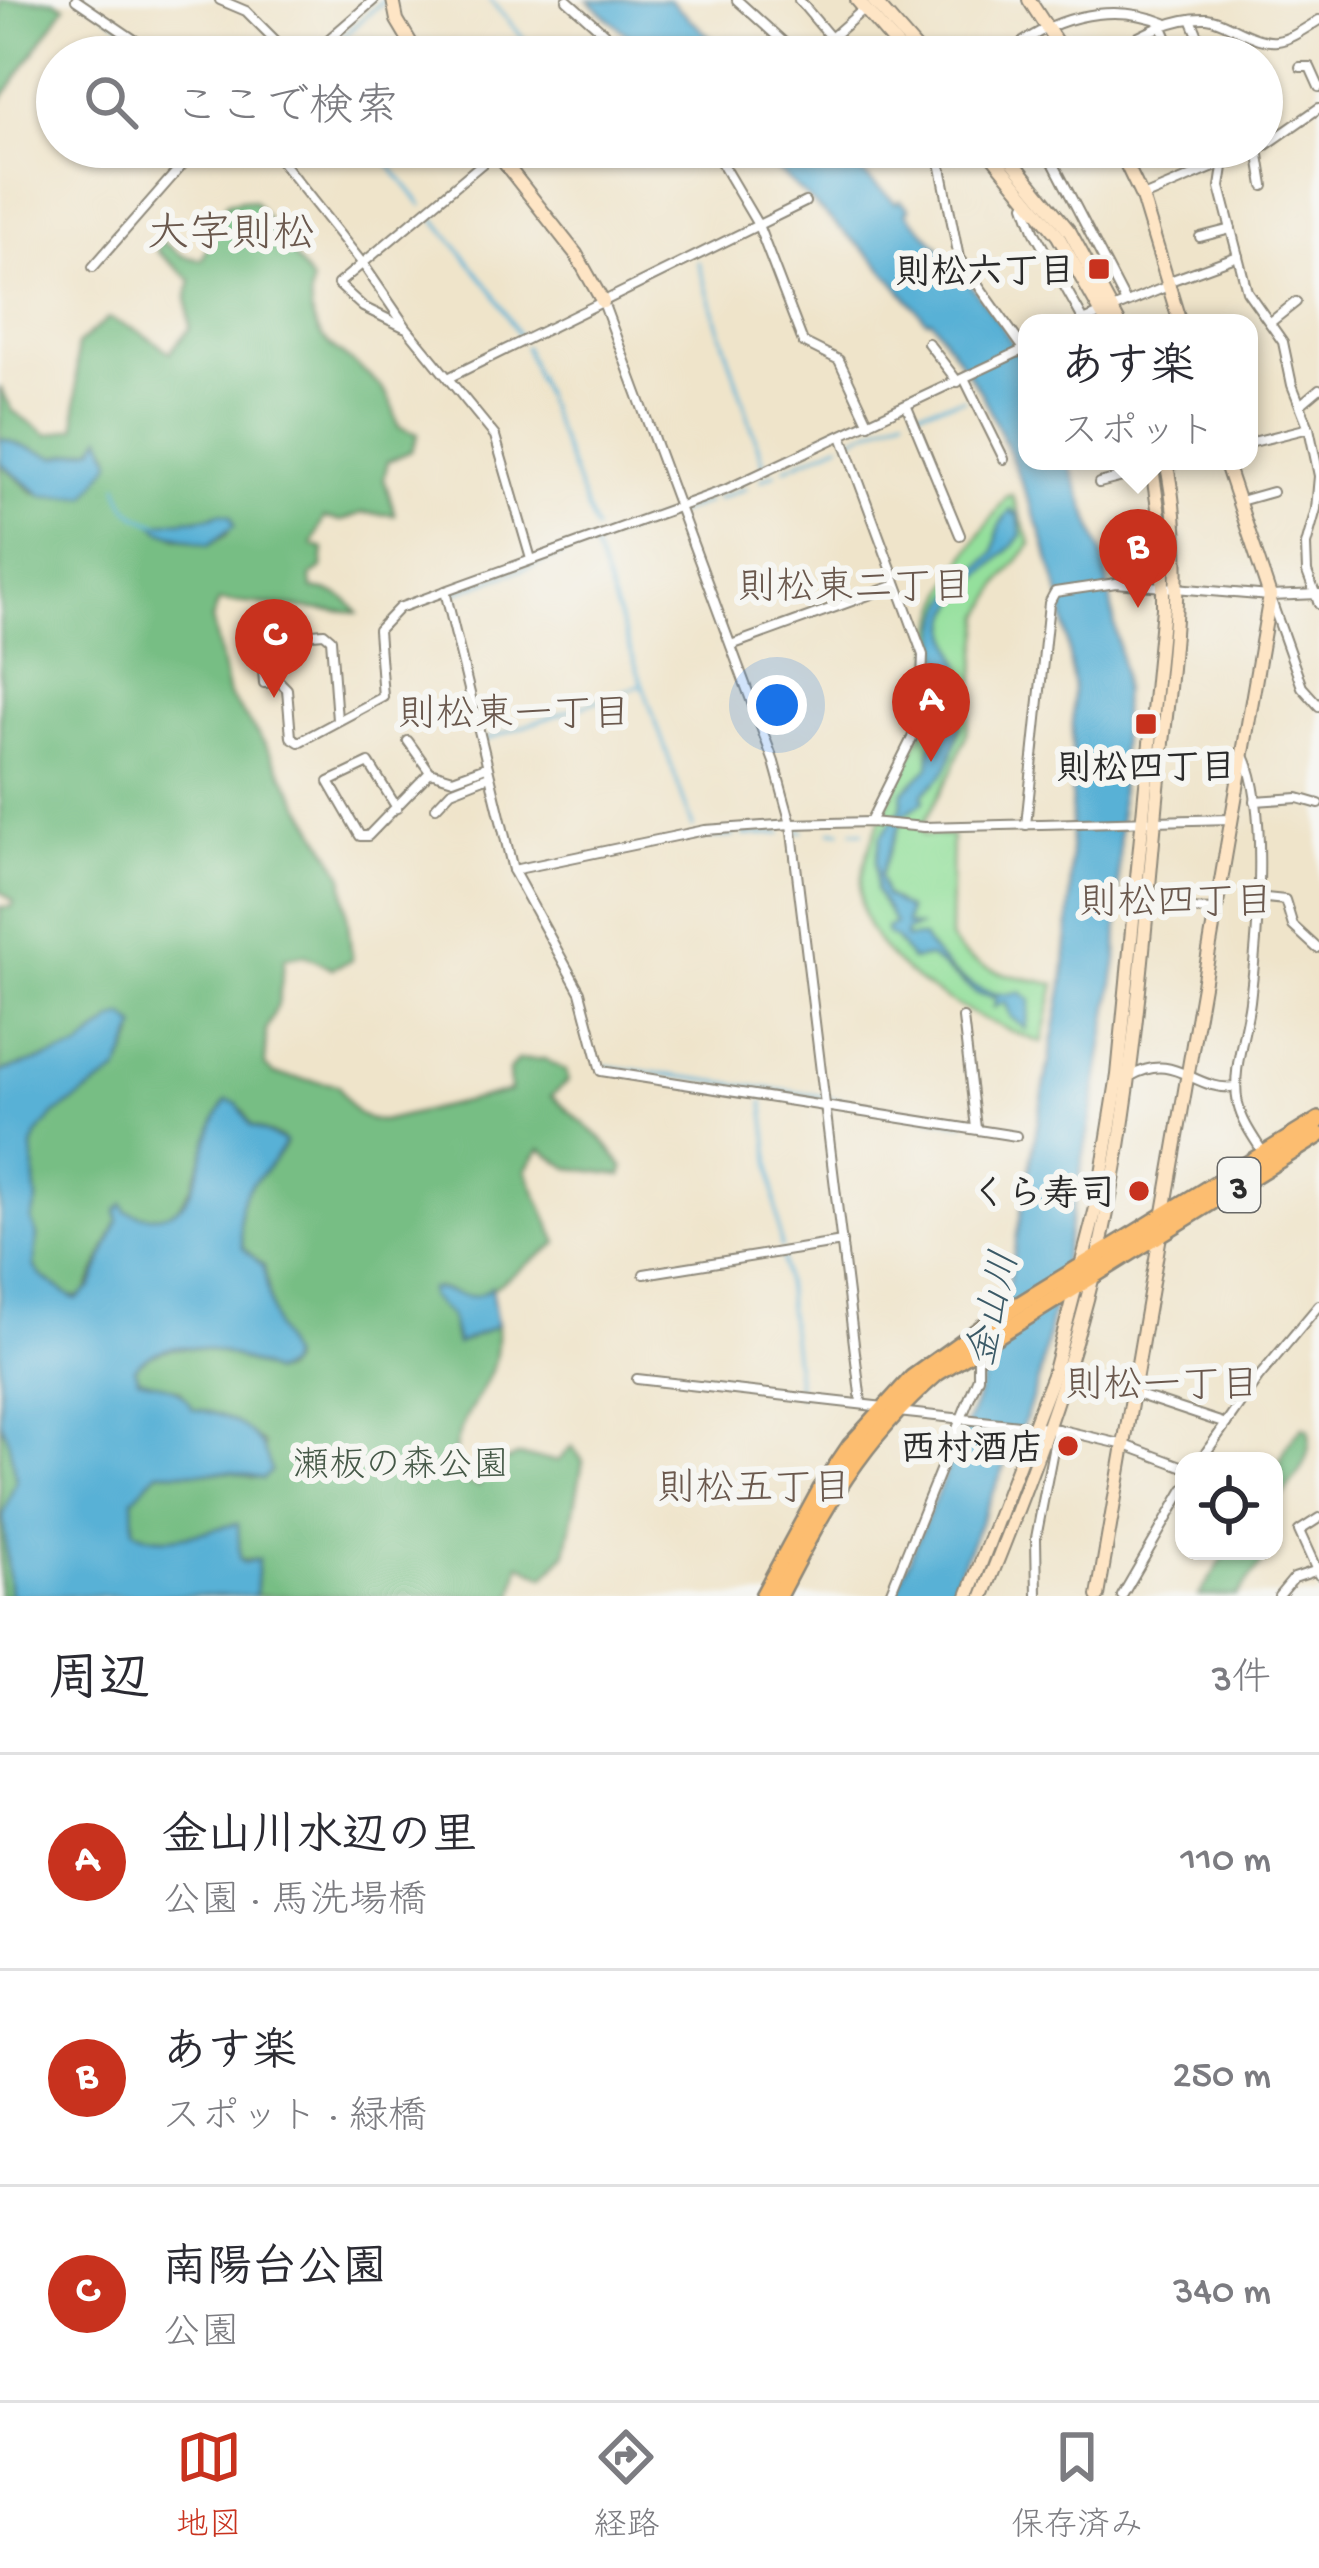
<!DOCTYPE html>
<html lang="ja">
<meta charset="utf-8">
<style>
body{margin:0;font-family:"Gochi Hand","Klee One",sans-serif;background:#f2f2f3;color:#2b2b33}
.controls{position:absolute;right:36px;bottom:36px;display:grid;overflow:hidden;border-radius:24px;box-shadow:0 3px 9px #0004}
.controls button{width:108px;height:108px;display:grid;place-items:center;padding:0;border:0;border-bottom:3px solid #e1e1e2;background:#fff;color:#2b2b33;font:60px sans-serif}
.you{position:absolute;left:777px;top:705px;width:42px;height:42px;margin:-30px;border:9px solid #fff;border-radius:50%;background:#1a73e8;box-shadow:0 0 0 18px #1a73e833}
.badge{display:grid;place-items:center;width:78px;height:78px;border-radius:50%;background:#c8321e;color:#fff;font-size:39px;font-weight:700}
.pin{position:absolute;translate:-50% -99px;filter:drop-shadow(0 3px 6px #0008)}
.pin::after{content:'';position:absolute;top:63px;width:42px;height:36px;background:inherit;clip-path:polygon(0 0,100% 0,50% 100%)}
.popup{position:absolute;left:1018px;top:314px;width:240px;height:156px;box-sizing:border-box;display:grid;place-content:center;border-radius:24px;background:#fff;filter:drop-shadow(0 3px 9px #0005);font-size:39px;white-space:nowrap;color:#7c7c81}
.popup b{font-size:45px;color:#2b2b33}
.popup::after{content:'';position:absolute;left:50%;top:100%;margin-left:-24px;border:24px solid transparent;border-top-color:#fff}
.list{margin:0;padding:0;list-style:none}
h2{display:flex;justify-content:space-between;align-items:center;height:156px;margin:0;padding:0 48px;font-size:51px}
h2 small{font-size:39px;font-weight:400;color:#7c7c81}
.list li{display:grid;grid-template-columns:78px 1fr auto;gap:36px;align-items:center;box-sizing:border-box;height:216px;padding:0 48px;border-top:3px solid #e1e1e2}
.list b{display:block;font-size:45px;white-space:nowrap}
.list p{margin:0;font-size:39px;white-space:nowrap;color:#7c7c81}
.list em{font-size:39px;font-style:normal;color:#7c7c81}
.icon{flex:none;width:66px;height:66px;fill:none;stroke:currentColor;stroke-width:2;stroke-linecap:round;stroke-linejoin:round}
.map{position:relative;flex:none;width:1319px;height:1596px;overflow:hidden}
.search{position:absolute;background:#fff;box-shadow:0 3px 9px #0004;left:36px;right:36px;top:36px;height:132px;display:flex;align-items:center;gap:30px;box-sizing:border-box;padding:0 42px;border-radius:66px;color:#7c7c81;font-size:45px}
.sheet{height:804px;background:#fff}
nav{display:flex;justify-content:space-around;align-items:center;box-sizing:border-box;height:168px;border-top:3px solid #e1e1e2;background:#fff;font-size:33px;color:#7c7c81}
nav a{display:grid;justify-items:center;gap:6px}
nav .on{color:#c8321e}
.map>svg:first-child{display:block}
.green{fill:#94e09c;stroke:#608664;stroke-width:3}
.forest{fill:#77be84;stroke:#517458;stroke-width:3;fill-rule:evenodd}
.water{fill:#59b1d6;stroke:#426e80;stroke-width:3}
.lines{fill:none;stroke-linecap:round;stroke-linejoin:round}
.stream{stroke:#59b1d6;stroke-width:3}
.street-casing{stroke:#8d887a;stroke-width:12}
.secondary-casing{stroke:#8d887a;stroke-width:16}
.highway-casing{stroke:#8d887a;stroke-width:20}
.street{stroke:#fff;stroke-width:8}
.secondary{stroke:#fee5c5;stroke-width:12}
.highway{stroke:#fcbd6f;stroke-width:15}
.poi-dot{fill:#c8321e;stroke:#f6f6f2;stroke-width:4.5}
.labels{text-anchor:middle;stroke-width:12;stroke-linejoin:round;paint-order:stroke}
.shield{fill:#f6f6f2;stroke:#686867;stroke-width:3}
.shield-label{font-size:33px;font-weight:bold;fill:#2b2b2b}
.poi-label{font-size:36px;font-weight:bold;fill:#2b2b2b;stroke:#f6f6f2;text-anchor:end}
.park-label{font-size:36px;fill:#455847;stroke:#f6f6f2}
.neighbourhood-label{font-size:39px;fill:#6a584d;stroke:#f6f6f2}
.water-label{font-size:39px;font-style:italic;fill:#3b5a67;stroke:#f6f6f2}
.quarter-label{font-size:42px;fill:#6a584d;stroke:#f6f6f2}
</style>
<div class="map">
<svg width="1319" height="1596" viewBox="0 0 1319 1596">
<rect width="100%" height="100%" fill="#f6f6f2"/>
<filter id="ink" filterUnits="userSpaceOnUse"><feTurbulence type="fractalNoise" baseFrequency=".00833" numOctaves="2"/><feDisplacementMap in="SourceGraphic" scale="24" xChannelSelector="R" yChannelSelector="G"/><feConvolveMatrix kernelMatrix="1 2 1 2 8 2 1 2 1" color-interpolation-filters="sRGB"/></filter>
<filter id="wash" filterUnits="userSpaceOnUse"><feTurbulence type="fractalNoise" baseFrequency=".004" numOctaves="4" result="noise"/><feDisplacementMap in="SourceGraphic" scale="48" xChannelSelector="R" yChannelSelector="G"/><feGaussianBlur stdDeviation="2.7" result="paint"/><feColorMatrix in="noise" values="0 0 0 0 0 0 0 0 0 0 0 0 0 0 0 0 0 1.4 0 .05"/><feComposite in="paint" operator="in"/></filter>
<g filter="url(#wash)">
<rect width="100%" height="100%" fill="#efe4ca"/>
<path class="green" d="M 1012,495 L 1031,544 L 1000,583 L 983,616 L 967,732 L 952,771 L 922,826 L 923,835 L 952,836 L 950,938 C 969,972 1019,977 1055,984 L 1042,1043 C 979,1020 844,962 862,876 C 872,825 902,780 922,732 C 935,701 929,665 934,633 C 942,581 978,537 1007,496 Z"/>
<g class="forest">
<polygon points="0,0 53,0 65,6 0,102"/>
<path d="M 242,200 L 254,201 L 312,282 C 300,349 351,349 385,392 C 392,400 395,416 399,427 L 418,434 L 411,451 L 388,461 L 384,478 L 395,515 L 362,513 L 342,521 L 324,518 L 312,545 L 324,549 L 322,568 L 311,576 L 312,589 C 334,592 345,594 358,613 L 219,601 L 212,619 L 229,696 L 263,741 L 343,875 L 352,960 L 332,968 L 304,955 L 285,958 L 278,1004 L 266,1030 L 265,1066 L 274,1074 L 338,1085 C 350,1106 356,1120 382,1121 L 510,1091 L 509,1070 L 517,1060 L 545,1059 L 566,1071 L 568,1081 L 551,1096 L 603,1140 L 624,1168 L 622,1175 L 569,1168 L 540,1149 L 526,1170 L 558,1243 L 482,1296 L 472,1298 L 436,1288 L 450,1316 L 455,1340 L 463,1342 L 497,1325 C 497,1337 498,1352 494,1363 C 478,1409 448,1425 455,1480 L 479,1486 L 483,1470 L 518,1456 L 558,1461 L 572,1446 L 583,1461 L 566,1553 L 545,1577 L 520,1564 L 513,1596 L 255,1596 L 258,1560 L 240,1560 L 237,1524 C 208,1530 162,1549 134,1530 L 133,1498 L 158,1472 L 233,1472 L 253,1478 L 264,1445 C 241,1426 223,1412 193,1409 L 180,1390 L 138,1378 L 134,1368 C 171,1331 230,1352 272,1373 L 283,1371 L 290,1362 L 275,1328 L 264,1266 L 243,1248 C 230,1177 260,1190 285,1144 L 281,1138 L 251,1126 L 243,1110 L 224,1103 L 192,1186 L 174,1214 L 118,1221 L 84,1296 L 71,1297 L 41,1276 L 34,1266 L 37,1236 L 31,1220 L 37,1202 L 32,1147 L 37,1134 L 55,1114 L 118,1072 L 135,1035 L 113,1020 L 79,1049 L 0,1072 L 0,907 L 12,907 L 14,902 L 0,891 L 0,463 L 33,492 L 59,496 L 111,454 L 101,438 L 94,448 L 56,457 L 0,438 L 0,387 L 13,411 L 48,435 L 76,428 L 77,345 L 108,318 L 140,332 L 170,352 L 190,328 L 187,296 L 191,280 L 157,251 L 161,241 L 183,256 L 202,260 L 226,203 ZM 221,513 L 228,534 L 209,545 L 176,537 L 156,526 C 178,519 198,522 221,513 Z"/>
<polygon points="0,1421 9,1442 16,1480 5,1539 10,1596 0,1596"/>
<path d="M 1303,1427 L 1309,1429 C 1314,1460 1293,1482 1274,1505 C 1274,1474 1280,1448 1303,1427 Z"/>
<polygon points="1228,1551 1271,1551 1237,1596 1199,1596"/>
</g>
<g class="water">
<polygon points="588,0 669,0 732,57 652,57"/>
<path d="M 752,147 L 833,147 L 896,203 L 900,200 L 909,208 L 906,213 C 935,242 1022,339 1027,377 C 1030,404 1027,434 1027,461 L 1068,461 L 1103,556 L 1123,673 L 1117,959 L 1091,1118 L 1040,1375 L 1025,1420 L 948,1596 L 894,1596 L 976,1401 L 1008,1284 L 1063,985 L 1070,913 L 1073,684 L 1061,598 L 1041,532 L 1009,451 L 982,394 L 932,320 L 926,320 L 878,263 Z"/>
<polygon points="102,436 112,461 87,496 43,496 0,463 0,438 56,457 94,448"/>
<path d="M 1011,509 L 1014,514 L 1017,512 L 1022,535 C 1002,561 965,582 953,611 C 942,636 963,660 966,684 C 968,701 952,761 943,774 C 937,783 929,786 923,794 L 924,801 L 904,815 L 880,875 L 885,895 L 908,910 L 906,924 L 918,927 L 906,931 L 905,938 L 923,937 C 940,967 984,1004 1020,992 L 1031,1000 L 1026,1029 L 1011,1017 L 1005,1002 L 994,1007 L 996,998 L 976,993 L 929,957 L 911,960 L 895,938 L 887,934 L 886,928 L 895,924 L 876,891 L 876,861 L 881,836 L 901,809 L 903,792 L 929,767 L 931,744 L 950,726 L 958,709 C 956,693 946,679 942,662 C 928,607 960,586 994,553 L 999,526 Z"/>
<path d="M 221,513 L 231,516 L 234,526 L 209,545 L 161,531 L 155,525 C 178,517 198,523 221,513 Z"/>
<path d="M 124,1016 L 137,1027 L 118,1072 L 55,1114 L 37,1134 L 32,1147 L 37,1202 L 31,1220 L 37,1236 L 34,1266 L 41,1276 L 71,1297 L 77,1299 L 91,1287 L 118,1221 L 116,1211 L 123,1204 L 126,1211 C 208,1239 192,1146 227,1100 L 237,1103 L 251,1126 L 285,1142 C 263,1188 229,1177 243,1248 L 263,1266 L 275,1327 L 289,1358 L 286,1367 L 272,1373 C 231,1352 170,1330 134,1368 L 138,1378 C 163,1386 180,1385 193,1409 C 229,1414 263,1431 271,1471 L 263,1479 L 232,1472 L 158,1472 L 133,1498 L 134,1530 C 162,1550 208,1528 238,1524 L 240,1560 L 245,1563 L 258,1559 L 255,1596 L 10,1596 L 3,1514 L 16,1480 L 9,1443 L 0,1421 L 0,1072 L 79,1049 L 113,1020 Z"/>
<path d="M 491,1287 L 497,1325 L 457,1344 L 450,1316 L 430,1298 L 429,1289 C 453,1288 470,1307 491,1287 Z"/>
</g>
<g class="lines">
<g class="stream">
<polyline points="84,0 158,48"/>
<polyline points="490,0 540,57"/>
<polyline points="167,51 190,57"/>
<polyline points="319,57 384,0"/>
<polyline points="375,147 422,205"/>
<polyline points="431,214 493,292 519,336"/>
<polyline points="698,262 764,465"/>
<polyline points="525,347 595,530"/>
<polyline points="914,411 964,399"/>
<polyline points="848,440 905,415"/>
<polyline points="784,469 840,444"/>
<polyline points="761,480 776,473"/>
<path d="M 118,485 C 125,512 134,516 159,525"/>
<polyline points="716,499 746,488"/>
<polyline points="593,544 693,827"/>
<polyline points="576,550 707,502"/>
<polyline points="451,594 562,555"/>
<polyline points="485,740 642,685"/>
<polyline points="797,831 803,831"/>
<polyline points="831,831 840,831"/>
<polyline points="853,831 863,832"/>
<polyline points="744,835 781,833"/>
<polyline points="700,838 734,836"/>
<polyline points="605,1066 814,1095 964,1123"/>
<polyline points="763,1102 781,1247"/>
<polyline points="782,1257 799,1396"/>
</g>
</g>
</g>
<g filter="url(#ink)">
<g class="lines">
<defs>
<g id="street">
<polyline points="76,0 142,45 172,57"/>
<polyline points="220,0 246,11 292,57"/>
<polyline points="567,0 631,57"/>
<polyline points="737,0 800,57"/>
<polyline points="799,0 847,57"/>
<polyline points="1191,19 1207,57"/>
<polyline points="1162,27 1175,57"/>
<polyline points="831,38 864,9"/>
<polyline points="308,57 374,0"/>
<polyline points="611,57 621,49"/>
<path d="M 1004,57 C 1046,19 1109,0 1165,23"/>
<path d="M 1101,57 C 1134,40 1169,16 1207,18 C 1216,19 1225,24 1233,28 C 1275,49 1281,44 1319,20"/>
<polyline points="1300,67 1310,67 1319,87"/>
<polyline points="270,147 363,264 406,327 495,436 531,559"/>
<polyline points="712,147 758,225 803,342 839,360 869,424"/>
<polyline points="937,147 959,258 1024,349"/>
<polyline points="1045,147 1125,301"/>
<polyline points="1258,149 1264,186"/>
<polyline points="1223,167 1220,187 1247,291 1283,342 1292,385 1309,428 1319,476 1316,509 1306,545 1307,572 1319,604"/>
<polyline points="1143,197 1266,145 1319,108"/>
<polyline points="1028,200 1025,205 1035,233 1084,321"/>
<polyline points="1200,237 1231,229"/>
<polyline points="93,267 198,147"/>
<polyline points="1167,282 1238,256"/>
<polyline points="603,302 774,762 791,824 861,1402"/>
<polyline points="1272,321 1296,302"/>
<polyline points="1081,322 1168,286"/>
<polyline points="404,327 363,307 338,284 502,147"/>
<polyline points="928,343 958,382"/>
<polyline points="448,378 805,202"/>
<polyline points="965,380 1004,459"/>
<polyline points="1300,405 1319,389"/>
<polyline points="907,407 960,535"/>
<polyline points="842,436 923,655 921,709 912,738 870,822"/>
<polyline points="1249,443 1309,428"/>
<polyline points="1099,483 1185,461"/>
<polyline points="1240,501 1272,492"/>
<polyline points="445,591 513,870 580,992 601,1071 1016,1136"/>
<polyline points="1272,603 1302,687 1319,706"/>
<polyline points="731,645 896,585"/>
<polyline points="337,720 331,639 324,633 264,638 261,645 264,683 280,682 287,689 291,737 299,742 383,697 378,630 399,608 725,490 1027,348"/>
<polyline points="408,741 430,772"/>
<path d="M 1245,758 C 1269,810 1257,943 1250,1001 C 1246,1033 1231,1072 1238,1104 C 1242,1122 1254,1138 1264,1154"/>
<polyline points="1255,801 1298,798 1319,804"/>
<polyline points="436,807 451,791 489,776"/>
<polyline points="397,808 369,763 329,782 360,836 368,836 430,772 453,779 486,767"/>
<polyline points="1026,825 1049,603 1055,592 1116,583 1270,596 1319,594"/>
<polyline points="513,870 705,830 791,824 870,822 924,827 1231,819"/>
<polyline points="1256,897 1285,900 1293,926 1317,948"/>
<polyline points="1148,908 1217,910"/>
<polyline points="963,1018 976,1128"/>
<path d="M 1131,1076 C 1177,1050 1192,1092 1236,1087"/>
<polyline points="644,1274 842,1242"/>
<polyline points="637,1379 884,1407"/>
<polyline points="1133,1393 1226,1424"/>
<polyline points="898,1412 1057,1429 1125,1445 1184,1467"/>
<polyline points="1200,1461 1258,1378 1319,1305"/>
<polyline points="1319,1518 1299,1531 1319,1575"/>
<polyline points="889,1596 978,1377 978,1348"/>
<polyline points="1037,1596 1036,1538 1057,1429"/>
<polyline points="1122,1596 1184,1489"/>
<polyline points="1279,1596 1294,1578 1318,1570"/>
</g>
<g id="secondary">
<polyline points="393,0 397,20 419,57"/>
<polyline points="857,0 907,57"/>
<polyline points="873,0 923,57"/>
<polyline points="1029,0 1066,57"/>
<polyline points="492,147 576,254 603,302"/>
<polyline points="985,147 1058,236 1107,323"/>
<polyline points="1001,147 1070,232 1119,323"/>
<polyline points="1118,147 1142,197 1180,323"/>
<polyline points="968,1596 1053,1375 1097,1204 1118,1075 1163,608 1163,542 1151,461"/>
<path d="M 983,1596 C 1028,1485 1070,1376 1097,1259 C 1133,1105 1143,945 1158,788 C 1169,680 1189,569 1166,461"/>
<polyline points="1098,1596 1270,596 1225,461"/>
</g>
<g id="highway">
<polyline points="763,1596 821,1489 850,1446 912,1378 986,1325 1319,1120"/>
<path d="M 778,1596 C 824,1507 860,1440 937,1373 L 1319,1135"/>
</g>
</defs>
<use href="#street" class="street-casing"/>
<use href="#secondary" class="secondary-casing"/>
<use href="#highway" class="highway-casing"/>
<use href="#street" class="street"/>
<use href="#secondary" class="secondary"/>
<use href="#highway" class="highway"/>
</g>
</g>
<g class="poi-dot">
<rect x="1087" y="257" width="24" height="24" rx="6"/>
<rect x="1134" y="712" width="24" height="24" rx="6"/>
<circle cx="1139" cy="1191" r="12"/>
<circle cx="1068" cy="1446" r="12"/>
</g>
<g class="labels">
<rect class="shield" x="1218" y="1158" width="42" height="54" rx="9"/>
<g class="shield-label">
<text x="1239" y="1197">3</text>
</g>
<g class="poi-label">
<text x="1075" y="282">則松六丁目</text>
<text x="1146" y="778" text-anchor="middle">則松四丁目</text>
<text x="1115" y="1204">くら寿司</text>
<text x="1044" y="1459">西村酒店</text>
</g>
<g class="park-label">
<text x="401" y="1475">瀬板の森公園</text>
</g>
<g class="neighbourhood-label">
<text x="854" y="598">則松東二丁目</text>
<text x="514" y="725">則松東一丁目</text>
<text x="1176" y="913">則松四丁目</text>
<text x="1162" y="1396">則松一丁目</text>
<text x="754" y="1499">則松五丁目</text>
</g>
<g class="water-label">
<text transform="translate(990 1308) rotate(-77)" y="14">金山川</text>
</g>
<g class="quarter-label">
<text x="231" y="245">大字則松</text>
</g>
</g>
</svg>
<div class="controls">
<button><svg class="icon" aria-label="locate" viewBox="0 0 24 24"><circle cx="12" cy="12" r="6"/><path d="M12 2v4M12 18v4M2 12h4M18 12h4"/></svg></button>
</div>
<div class="you"></div>
<div class="pin badge" style="left:931px;top:762px">A</div>
<div class="pin badge" style="left:1138px;top:608px">B</div>
<div class="popup"><b>あす楽</b>スポット</div>
<div class="pin badge" style="left:274px;top:698px">C</div>
<div class="search"><svg class="icon" aria-label="search" viewBox="0 0 24 24"><circle cx="10" cy="10" r="6"/><path d="M15 15l6 6"/></svg>ここで検索</div>
</div>
<section class="sheet">
<h2>周辺<small>3件</small></h2>
<ul class="list">
<li><span class="badge">A</span><div><b>金山川水辺の里</b><p>公園 · 馬洗場橋</p></div><em>110 m</em></li>
<li><span class="badge">B</span><div><b>あす楽</b><p>スポット · 緑橋</p></div><em>250 m</em></li>
<li><span class="badge">C</span><div><b>南陽台公園</b><p>公園</p></div><em>340 m</em></li>
</ul>
</section>
<nav>
<a class="on"><svg class="icon" aria-label="map" viewBox="0 0 24 24"><path d="M3 6l6-2 6 2 6-2v14l-6 2-6-2-6 2zM9 4v14M15 6v14"/></svg>地図</a>
<a><svg class="icon" aria-label="directions" viewBox="0 0 24 24"><path d="M12 3l9 9-9 9-9-9zM9 14v-3h6M13 9l2 2-2 2"/></svg>経路</a>
<a><svg class="icon" aria-label="saved" viewBox="0 0 24 24"><path d="M7 4h10v16l-5-4-5 4z"/></svg>保存済み</a>
</nav>
